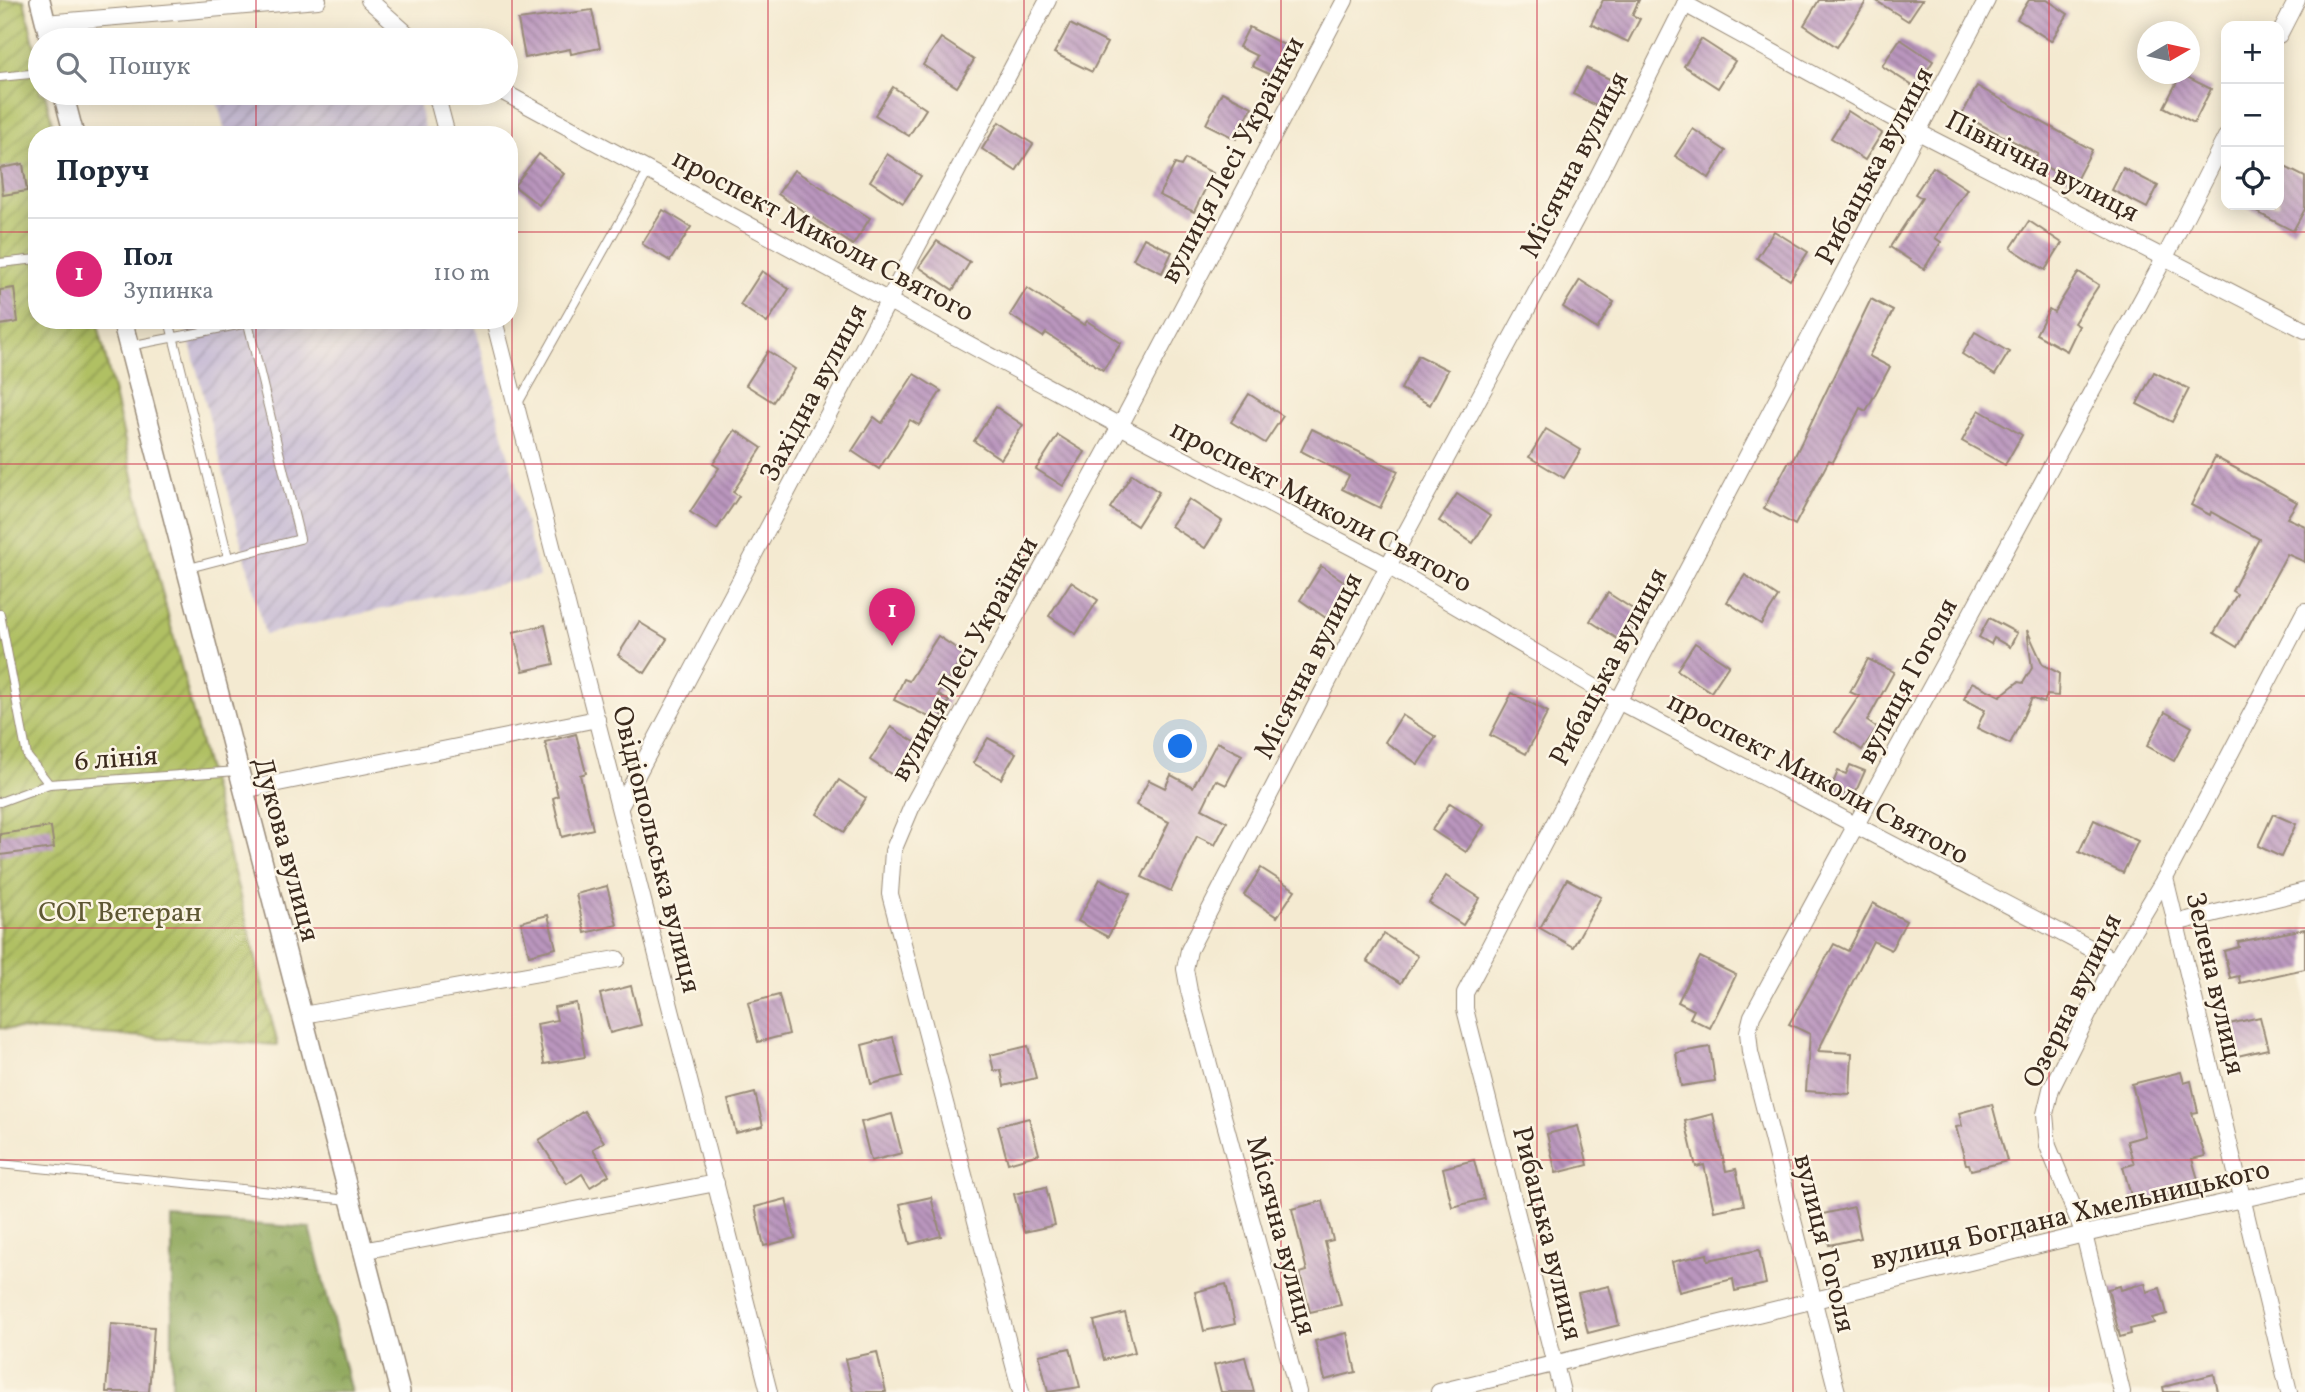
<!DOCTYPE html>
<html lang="uk">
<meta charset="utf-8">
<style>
body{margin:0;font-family:Vollkorn,serif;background:#f6f6f7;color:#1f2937}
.controls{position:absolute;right:21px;top:21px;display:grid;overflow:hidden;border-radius:14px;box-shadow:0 4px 18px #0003}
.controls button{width:63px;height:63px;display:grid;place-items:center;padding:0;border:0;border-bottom:2px solid #e0e1e3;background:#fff;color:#1f2937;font:35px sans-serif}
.compass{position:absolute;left:2137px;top:21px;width:63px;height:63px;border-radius:50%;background:#fff;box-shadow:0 4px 18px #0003;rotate:81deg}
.you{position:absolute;left:1181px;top:747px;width:24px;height:24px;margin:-18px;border:5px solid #fff;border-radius:50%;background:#1a73e8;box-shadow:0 0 0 10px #1a73e833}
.badge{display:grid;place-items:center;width:46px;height:46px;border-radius:50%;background:#db2777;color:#fff;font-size:23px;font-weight:700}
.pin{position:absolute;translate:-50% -58px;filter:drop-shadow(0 2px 4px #0008)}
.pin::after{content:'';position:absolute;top:37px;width:24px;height:21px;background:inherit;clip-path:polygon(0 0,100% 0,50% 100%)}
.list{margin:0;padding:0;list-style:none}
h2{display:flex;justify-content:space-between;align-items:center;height:91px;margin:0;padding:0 28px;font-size:30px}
h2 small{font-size:23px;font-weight:400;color:#747a83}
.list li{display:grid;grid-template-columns:46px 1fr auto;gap:21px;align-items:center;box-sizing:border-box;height:112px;padding:0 28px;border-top:2px solid #e0e1e3}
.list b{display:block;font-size:26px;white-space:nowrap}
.list p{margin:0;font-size:23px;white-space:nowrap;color:#747a83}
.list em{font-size:23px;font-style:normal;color:#747a83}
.icon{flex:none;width:38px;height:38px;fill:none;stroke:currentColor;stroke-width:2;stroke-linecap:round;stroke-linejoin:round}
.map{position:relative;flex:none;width:2305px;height:1392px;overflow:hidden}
.search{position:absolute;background:#fff;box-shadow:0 4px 18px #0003;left:28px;top:28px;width:490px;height:77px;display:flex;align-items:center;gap:18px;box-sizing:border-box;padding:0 24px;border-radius:38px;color:#747a83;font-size:26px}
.panel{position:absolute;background:#fff;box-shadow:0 4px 18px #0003;left:28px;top:126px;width:490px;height:203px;border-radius:28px}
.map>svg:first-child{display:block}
.industrial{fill:url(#industrial-furrows)}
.forest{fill:url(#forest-crowns);stroke:#64683c;stroke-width:2}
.garden{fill:url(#garden-furrows);stroke:#767540;stroke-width:2}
.building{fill:url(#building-back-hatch)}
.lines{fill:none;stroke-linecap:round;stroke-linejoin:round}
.service-casing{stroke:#988a78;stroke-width:10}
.minor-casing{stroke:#988a78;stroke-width:18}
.tertiary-casing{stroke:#988a78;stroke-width:22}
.service{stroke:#fff;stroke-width:8}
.minor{stroke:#fff;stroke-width:16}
.tertiary{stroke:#fff;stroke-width:19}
.grid{fill:none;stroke:#d1495b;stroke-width:2;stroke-opacity:0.55}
.labels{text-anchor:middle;stroke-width:5;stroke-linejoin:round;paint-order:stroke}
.street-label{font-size:28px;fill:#3b2a1e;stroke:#fcf5e5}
.park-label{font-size:28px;fill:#5e5733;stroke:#fcf5e5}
</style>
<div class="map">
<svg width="2305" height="1392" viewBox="0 0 2305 1392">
<defs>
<pattern id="industrial-furrows" width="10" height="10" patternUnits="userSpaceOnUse" patternTransform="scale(1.75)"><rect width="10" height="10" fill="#cabfd6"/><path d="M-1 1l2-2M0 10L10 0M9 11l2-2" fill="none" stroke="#aea4b7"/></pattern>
<pattern id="forest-crowns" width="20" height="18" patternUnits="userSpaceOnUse" patternTransform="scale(1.75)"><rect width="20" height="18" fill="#8ca659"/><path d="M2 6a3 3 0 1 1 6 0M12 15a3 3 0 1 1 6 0" fill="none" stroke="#748749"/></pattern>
<pattern id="garden-furrows" width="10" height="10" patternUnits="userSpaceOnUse" patternTransform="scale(1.75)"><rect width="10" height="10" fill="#b0c063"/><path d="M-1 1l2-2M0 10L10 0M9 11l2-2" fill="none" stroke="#909c51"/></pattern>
<pattern id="building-back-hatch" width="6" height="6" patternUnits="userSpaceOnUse" patternTransform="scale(1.75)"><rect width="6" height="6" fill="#ba96be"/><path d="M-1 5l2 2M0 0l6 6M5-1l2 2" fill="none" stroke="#987b9a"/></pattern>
</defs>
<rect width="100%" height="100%" fill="#fcf5e5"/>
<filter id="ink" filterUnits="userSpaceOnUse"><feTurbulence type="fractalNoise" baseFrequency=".0143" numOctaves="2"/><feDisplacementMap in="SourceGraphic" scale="14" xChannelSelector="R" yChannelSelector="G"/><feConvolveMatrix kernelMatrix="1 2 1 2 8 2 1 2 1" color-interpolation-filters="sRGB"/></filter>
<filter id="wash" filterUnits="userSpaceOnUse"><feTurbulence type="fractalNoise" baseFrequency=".00686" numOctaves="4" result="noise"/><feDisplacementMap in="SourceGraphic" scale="28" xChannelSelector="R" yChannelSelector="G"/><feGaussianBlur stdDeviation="1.57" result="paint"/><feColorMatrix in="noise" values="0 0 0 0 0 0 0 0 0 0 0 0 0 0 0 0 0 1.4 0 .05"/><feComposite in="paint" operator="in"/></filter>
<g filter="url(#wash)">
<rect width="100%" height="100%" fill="#f4ead1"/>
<g class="industrial">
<polygon points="215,93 416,93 426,135 226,135"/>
<polygon points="184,320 474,320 539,576 265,634"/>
</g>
<polygon class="forest" points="172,1219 310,1228 351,1392 172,1392"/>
<polygon class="garden" points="0,0 24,0 40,70 40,93 45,93 55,135 37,135 37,320 97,320 138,498 278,1045 0,1028"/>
<g id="blocks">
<g class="building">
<polygon points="1603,0 1639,0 1632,15 1640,19 1628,42 1591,24"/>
<polygon points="1819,0 1867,0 1837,47 1804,25"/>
<polygon points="1875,0 1922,0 1908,21"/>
<polygon points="2029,0 2047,0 2068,14 2051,41 2017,19"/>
<polygon points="592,10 600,48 571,54 570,49 525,58 518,20"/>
<polygon points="1070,24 1107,43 1092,72 1054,53"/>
<polygon points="1249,27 1286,46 1271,75 1252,66 1257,56 1239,47"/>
<polygon points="941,38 974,60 957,87 923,65"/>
<polygon points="1701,39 1735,61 1718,88 1684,66"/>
<polygon points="1900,39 1933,61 1916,88 1882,66"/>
<polygon points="1586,68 1616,82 1603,109 1573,94"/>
<polygon points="2181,74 2211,89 2194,123 2164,107"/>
<polygon points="1977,86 2092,150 2075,182 2034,161 2038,154 1962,115"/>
<polygon points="893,87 926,109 909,136 875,115"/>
<polygon points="1222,92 1252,107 1236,139 1206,124"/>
<polygon points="1848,111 1882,133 1865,160 1831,138"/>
<polygon points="999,122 1033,144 1016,171 982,149"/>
<polygon points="1693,129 1726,151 1709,178 1675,156"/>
<polygon points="539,154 564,174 539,205 514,186"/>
<polygon points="887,154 921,176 903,203 870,181"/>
<polygon points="1185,159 1213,173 1194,212 1159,195 1175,164 1181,166"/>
<polygon points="23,164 27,191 3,195 0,168"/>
<polygon points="2279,164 2305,177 2305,209 2293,231 2243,205 2279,205"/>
<polygon points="1933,167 1967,189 1935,238 1941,242 1924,269 1890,247 1922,198 1915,194"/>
<polygon points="2123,168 2158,186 2147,208 2112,190"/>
<polygon points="794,170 870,218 853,245 778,194"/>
<polygon points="663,210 691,227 670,261 642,244"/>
<polygon points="2029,221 2062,243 2045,270 2011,248"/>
<polygon points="1774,231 1808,252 1790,280 1757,258"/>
<polygon points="1144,238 1172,252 1162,273 1133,259"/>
<polygon points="937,241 970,262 953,290 919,267"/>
<polygon points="762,271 789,289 767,323 740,305"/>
<polygon points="2079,272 2099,285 2074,323 2079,326 2067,351 2036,334 2049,309 2054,312"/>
<polygon points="1580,280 1614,302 1597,329 1563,307"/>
<polygon points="14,288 18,322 0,325 0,290"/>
<polygon points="1027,288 1084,325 1087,321 1121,343 1103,370 1046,333 1043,337 1010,315"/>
<polygon points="1871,299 1893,311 1869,356 1890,367 1866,411 1860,408 1833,462 1829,460 1795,525 1764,508 1789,461 1792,462"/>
<polygon points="1975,332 2009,352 1995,375 1962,354"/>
<polygon points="768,351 795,369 773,402 746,385"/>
<polygon points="1418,355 1448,370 1430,405 1401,389"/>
<polygon points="2154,372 2189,389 2172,422 2137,404"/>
<polygon points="914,374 941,391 919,425 910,420 879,469 852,451 874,417 882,423"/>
<polygon points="1249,394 1283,416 1265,443 1231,422"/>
<polygon points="996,407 1023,425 1001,459 974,441"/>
<polygon points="1979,410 2022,435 2005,465 1962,441"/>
<polygon points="1312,429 1398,471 1380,508 1342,489 1349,476 1301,451"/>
<polygon points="1546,429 1581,450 1564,478 1529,457"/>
<polygon points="735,430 762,448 733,492 739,496 717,529 690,512 719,468 713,464"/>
<polygon points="1058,435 1085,452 1063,486 1036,469"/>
<polygon points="2215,457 2297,502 2287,518 2305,526 2305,562 2287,554 2237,647 2214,633 2237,594 2232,591 2259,539 2211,512 2210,515 2191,505"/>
<polygon points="1132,474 1159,492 1137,526 1110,508"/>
<polygon points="1457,494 1490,516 1473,543 1439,521"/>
<polygon points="1189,499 1222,521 1205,548 1171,526"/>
<polygon points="1321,566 1348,584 1326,618 1300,600"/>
<polygon points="1745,575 1778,597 1761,624 1727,602"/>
<polygon points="1071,582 1098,600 1076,634 1049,616"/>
<polygon points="1608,593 1642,615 1624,643 1590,621"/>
<polygon points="1989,618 2017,633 2010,647 1994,638 1991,644 1979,637"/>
<polygon points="639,622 667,639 645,673 618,655"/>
<polygon points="545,625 554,664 523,671 513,632"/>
<polygon points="2027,630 2043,665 2059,673 2058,696 2047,695 2044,703 2032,698 2010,744 1977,728 1985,710 1964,699 1972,682 2000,696 2018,682 2023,683 2032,668"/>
<polygon points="938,636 965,654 938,695 949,701 939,722 894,700 904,679 909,681"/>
<polygon points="1695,643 1729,665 1711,692 1677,670"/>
<polygon points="1868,659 1894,672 1867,721 1877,728 1862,750 1835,732 1859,696 1850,692"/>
<polygon points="1512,693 1548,712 1526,754 1490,735"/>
<polygon points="2165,712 2192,727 2174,761 2147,746"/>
<polygon points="1402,715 1436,737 1418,764 1385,742"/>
<polygon points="891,727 918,744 897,778 870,760"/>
<polygon points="576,734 586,773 580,775 593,829 562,837 553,798 558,796 545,742"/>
<polygon points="988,738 1016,753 1001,779 973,763"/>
<polygon points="1217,742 1242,755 1226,785 1216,780 1202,809 1227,822 1215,845 1197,836 1171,891 1142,877 1169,822 1136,805 1149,780 1165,788 1171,775 1193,787"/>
<polygon points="1850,765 1865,771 1853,798 1831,788 1838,771 1846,774"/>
<polygon points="839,780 866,798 844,832 817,814"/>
<polygon points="1450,803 1484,825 1466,852 1432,830"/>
<polygon points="2273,814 2296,824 2281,857 2258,846"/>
<polygon points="2094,820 2138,841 2123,873 2079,852"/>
<polygon points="51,827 54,848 0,855 0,834"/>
<polygon points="1261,868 1295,890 1277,917 1244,895"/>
<polygon points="1446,876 1480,898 1463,925 1429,903"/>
<polygon points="1100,879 1130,894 1108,937 1078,921"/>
<polygon points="1567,879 1601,897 1573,947 1540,928"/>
<polygon points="607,886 617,925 585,933 576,894"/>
<polygon points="1873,903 1906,921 1891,950 1873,941 1818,1051 1852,1053 1850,1094 1806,1091 1810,1034 1789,1024 1834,944 1848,951"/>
<polygon points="548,915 556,948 529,955 521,922"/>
<polygon points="2305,929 2305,969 2240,983 2239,976 2230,978 2224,951 2239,947 2238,942"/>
<polygon points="1384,934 1418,956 1401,983 1367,961"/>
<polygon points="1700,957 1736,975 1710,1028 1690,1018 1694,1010 1678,1002"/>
<polygon points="631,986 641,1025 610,1033 600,994"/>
<polygon points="779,995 789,1034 758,1042 748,1003"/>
<polygon points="576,1003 585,1057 544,1064 537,1024 557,1020 554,1007"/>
<polygon points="2260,1017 2268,1049 2233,1057 2225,1025"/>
<polygon points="893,1037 903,1076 871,1084 862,1045"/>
<polygon points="1028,1046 1036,1078 1004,1086 1001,1070 994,1071 990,1055"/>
<polygon points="1710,1047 1715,1081 1681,1086 1676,1053"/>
<polygon points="2181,1072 2184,1083 2191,1081 2198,1112 2192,1113 2205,1156 2192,1159 2200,1186 2134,1206 2123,1167 2134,1164 2127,1141 2145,1136 2132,1084"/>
<polygon points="755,1093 763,1126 736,1133 728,1100"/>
<polygon points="1992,1104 2007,1161 1971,1170 1969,1164 1966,1164 1956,1127 1962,1126 1959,1113"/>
<polygon points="584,1111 604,1142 593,1149 609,1175 590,1187 582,1174 567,1184 539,1140"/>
<polygon points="892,1114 902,1153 871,1161 861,1122"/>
<polygon points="1713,1114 1726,1171 1736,1169 1744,1205 1714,1211 1704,1165 1696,1167 1685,1121"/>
<polygon points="1029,1118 1039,1154 1008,1163 998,1126"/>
<polygon points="1578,1126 1588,1165 1556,1173 1547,1134"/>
<polygon points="1474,1160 1484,1199 1452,1207 1443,1168"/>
<polygon points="1046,1187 1055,1225 1024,1232 1014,1194"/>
<polygon points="931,1197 941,1236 910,1244 900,1204"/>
<polygon points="786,1199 795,1238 764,1246 755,1207"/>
<polygon points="1323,1201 1333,1240 1325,1242 1341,1305 1310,1312 1300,1273 1307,1271 1292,1209"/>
<polygon points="1854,1207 1861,1238 1829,1245 1823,1214"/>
<polygon points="1759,1250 1766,1284 1735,1291 1733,1279 1679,1292 1672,1262 1707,1254 1708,1260"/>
<polygon points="2145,1283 2147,1292 2160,1288 2167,1314 2152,1318 2154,1323 2130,1329 2131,1334 2120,1337 2108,1289 2120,1286 2121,1290"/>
<polygon points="1226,1284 1235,1324 1204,1331 1195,1292"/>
<polygon points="1609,1286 1619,1325 1588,1333 1578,1293"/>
<polygon points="1125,1313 1135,1352 1104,1360 1094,1321"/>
<polygon points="111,1324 154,1327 149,1392 106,1392"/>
<polygon points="1347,1333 1356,1372 1325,1380 1315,1341"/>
<polygon points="1070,1348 1080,1387 1048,1392 1039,1355"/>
<polygon points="877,1352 886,1392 853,1392 845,1359"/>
<polygon points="1245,1357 1254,1392 1221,1392 1214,1365"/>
<polygon points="2214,1374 2218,1392 2164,1392 2163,1387"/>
</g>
</g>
</g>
<g filter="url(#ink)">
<use href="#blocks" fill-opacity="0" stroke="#988a78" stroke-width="2"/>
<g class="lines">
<defs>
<g id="service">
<polyline points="0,77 40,73"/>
<polyline points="0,263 37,259"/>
<polyline points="169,320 228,557"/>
<polyline points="129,346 248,323 300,539 189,568"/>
<polyline points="517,405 649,170"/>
<polyline points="0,614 27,756 49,784"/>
<polyline points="0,802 49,784 238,771"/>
<polyline points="0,1164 349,1200"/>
</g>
<g id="minor">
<polyline points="369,0 414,40"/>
<polyline points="1685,4 1920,133 2305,330"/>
<polyline points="45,23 318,0"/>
<polyline points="2279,35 2297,0"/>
<polyline points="436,93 447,135"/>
<polyline points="505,93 1120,426 1388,566 1618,701 2115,961"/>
<polyline points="494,320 769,1392"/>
<polyline points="243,790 597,719"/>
<polyline points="620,807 1048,0"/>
<polyline points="2175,923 2305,891"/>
<polyline points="303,1015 617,959"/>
<polyline points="362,1251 716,1183"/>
<polyline points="1021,1392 890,894 893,851 912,806 1120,426 1345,0"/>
<polyline points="1298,1392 1189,991 1185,969 1189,950 1388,566 1586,200 1687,0"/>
<polyline points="1439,1392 2084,1234 2305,1185"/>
<polyline points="1562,1392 1465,1009 1465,993 1987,0"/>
<polyline points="1837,1392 1750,1052 1748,1032 1752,1016 2165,257 2226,137"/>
<polyline points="2122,1392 2084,1234 2048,1146 2045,1114 2051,1089 2115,961 2165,878"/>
<polyline points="2289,1392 2165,878 2305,611"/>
</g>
<g id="tertiary">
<polyline points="40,0 50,40"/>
<polyline points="63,93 74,135"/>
<polyline points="122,320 400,1392"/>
</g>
</defs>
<use href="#service" class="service-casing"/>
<use href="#minor" class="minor-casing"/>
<use href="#tertiary" class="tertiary-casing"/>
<use href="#service" class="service"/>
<use href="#minor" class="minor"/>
<use href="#tertiary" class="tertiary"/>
</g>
</g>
<path class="grid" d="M 256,0 L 256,40M 512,0 L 512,1392M 768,0 L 768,1392M 1024,0 L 1024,1392M 1281,0 L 1281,1392M 1537,0 L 1537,1392M 1793,0 L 1793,1392M 2049,0 L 2049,1392M 256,93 L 256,135M 0,232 L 37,232M 509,232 L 2305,232M 256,320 L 256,1392M 0,464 L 2305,464M 0,696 L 2305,696M 0,928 L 2305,928M 0,1160 L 2305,1160"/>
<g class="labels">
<g class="street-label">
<text transform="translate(1231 159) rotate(-62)" y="10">вулиця Лесі Українки</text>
<text transform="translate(1573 164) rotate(-63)" y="10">Місячна вулиця</text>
<text transform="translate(1873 165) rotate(-62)" y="10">Рибацька вулиця</text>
<text transform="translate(2043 165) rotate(27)" y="10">Північна вулиця</text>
<text transform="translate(824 234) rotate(28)" y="10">проспект Миколи Святого</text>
<text transform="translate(812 392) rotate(-62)" y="10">Західна вулиця</text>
<text transform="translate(1322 505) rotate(28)" y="10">проспект Миколи Святого</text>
<text transform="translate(963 658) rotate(-61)" y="10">вулиця Лесі Українки</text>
<text transform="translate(1307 665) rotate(-63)" y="10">Місячна вулиця</text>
<text transform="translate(1607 666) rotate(-62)" y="10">Рибацька вулиця</text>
<text transform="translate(1906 680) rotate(-62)" y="10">вулиця Гоголя</text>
<text transform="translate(116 757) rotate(-4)" y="10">6 лінія</text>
<text transform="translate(1819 777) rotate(28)" y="10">проспект Миколи Святого</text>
<text transform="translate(288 849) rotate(75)" y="10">Дукова вулиця</text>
<text transform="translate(658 849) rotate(76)" y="10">Овідіопольська вулиця</text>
<text transform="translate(2217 983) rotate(77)" y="10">Зелена вулиця</text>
<text transform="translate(2071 1000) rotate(-64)" y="10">Озерна вулиця</text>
<text transform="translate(2070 1213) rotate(-13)" y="10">вулиця Богдана Хмельницького</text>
<text transform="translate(1549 1233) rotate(76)" y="10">Рибацька вулиця</text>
<text transform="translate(1283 1235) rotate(75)" y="10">Місячна вулиця</text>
<text transform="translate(1826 1243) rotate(76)" y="10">вулиця Гоголя</text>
</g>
<g class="park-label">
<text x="120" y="921">СОГ Ветеран</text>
</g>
</g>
</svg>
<div class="controls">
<button>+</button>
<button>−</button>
<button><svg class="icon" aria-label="locate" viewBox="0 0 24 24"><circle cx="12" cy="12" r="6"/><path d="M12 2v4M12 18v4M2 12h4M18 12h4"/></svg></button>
</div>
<svg class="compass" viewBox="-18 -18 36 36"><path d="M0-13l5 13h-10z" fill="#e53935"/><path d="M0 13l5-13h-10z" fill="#747a83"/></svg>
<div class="you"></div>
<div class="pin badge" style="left:892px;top:646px">1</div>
<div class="search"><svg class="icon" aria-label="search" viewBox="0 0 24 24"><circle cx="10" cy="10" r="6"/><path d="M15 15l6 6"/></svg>Пошук</div>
<section class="panel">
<h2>Поруч<small></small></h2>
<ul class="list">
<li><span class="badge">1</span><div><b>Пол</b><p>Зупинка</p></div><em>110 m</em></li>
</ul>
</section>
</div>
